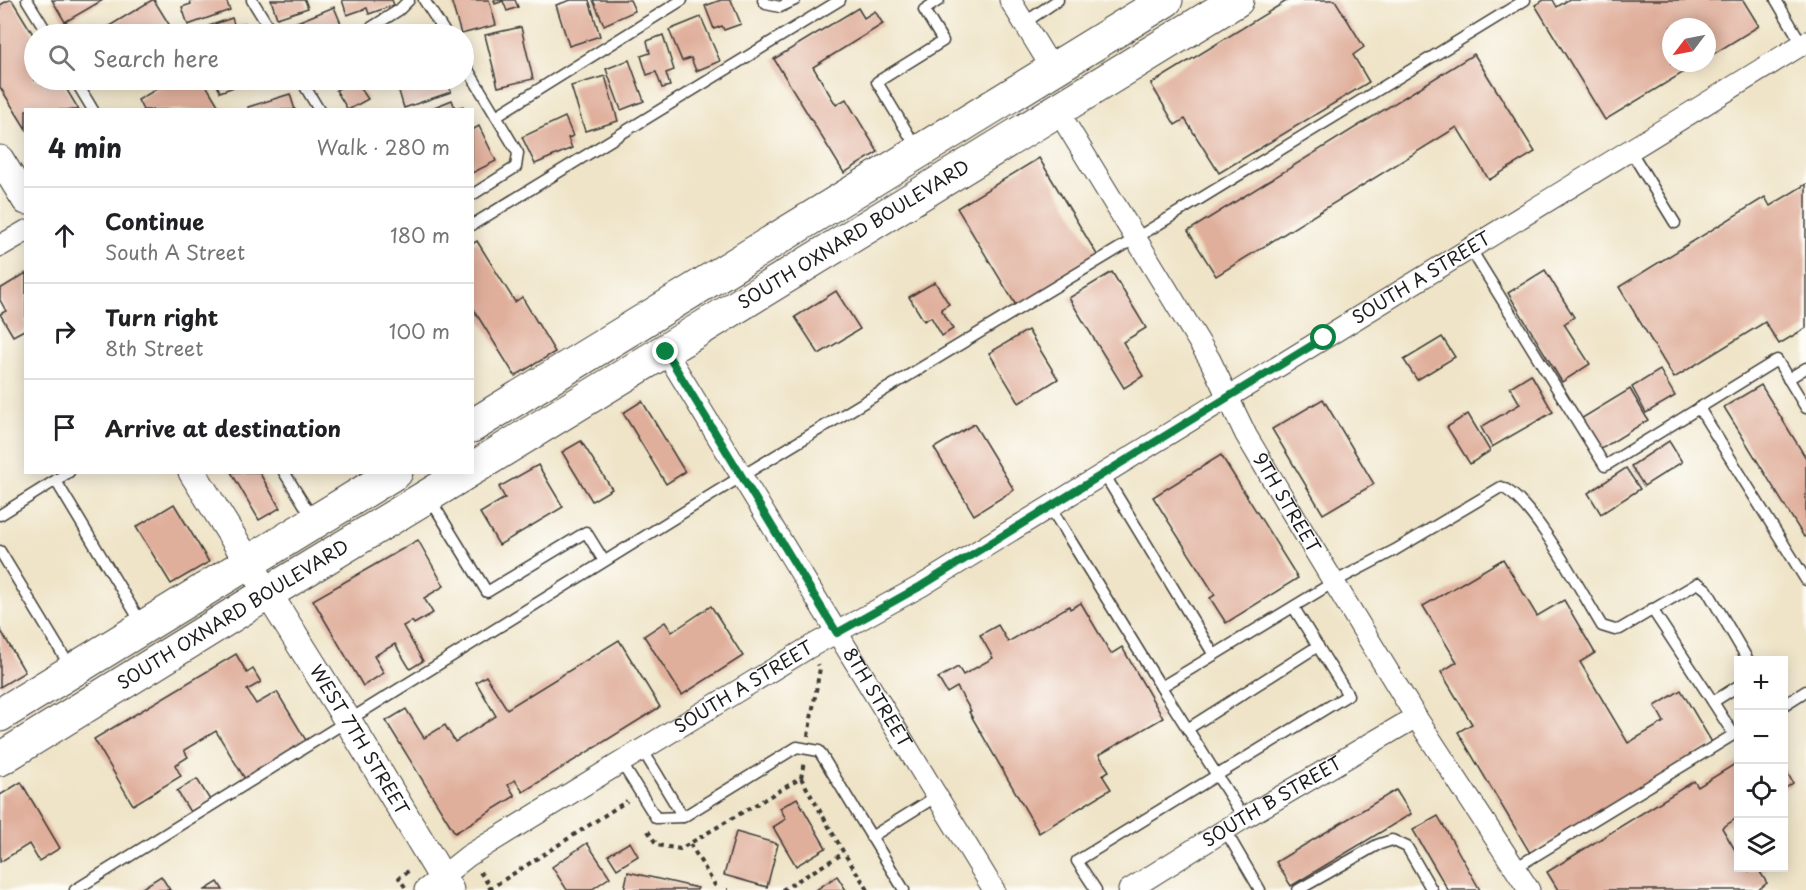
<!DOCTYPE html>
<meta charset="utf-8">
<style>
body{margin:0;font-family:"Playpen Sans",sans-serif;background:#f6f6f6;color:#202124}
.controls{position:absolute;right:18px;bottom:18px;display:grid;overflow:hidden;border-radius:0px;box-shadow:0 3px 15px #0003}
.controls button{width:54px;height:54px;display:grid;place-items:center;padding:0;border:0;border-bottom:2px solid #e0e0e0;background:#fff;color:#202124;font:30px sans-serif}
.compass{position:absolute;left:1662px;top:18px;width:54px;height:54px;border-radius:50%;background:#fff;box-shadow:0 3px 15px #0003;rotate:238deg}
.stop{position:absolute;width:18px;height:18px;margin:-14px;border:4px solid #0b8043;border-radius:50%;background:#fff}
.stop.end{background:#0b8043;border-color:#fff;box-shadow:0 2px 6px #0008}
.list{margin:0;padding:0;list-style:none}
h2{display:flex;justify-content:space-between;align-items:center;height:78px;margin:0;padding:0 24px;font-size:26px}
h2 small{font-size:20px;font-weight:400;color:#757577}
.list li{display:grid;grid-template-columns:39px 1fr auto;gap:18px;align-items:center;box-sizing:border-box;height:96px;padding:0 24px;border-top:2px solid #e0e0e0}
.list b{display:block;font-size:22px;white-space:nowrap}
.list p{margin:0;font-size:20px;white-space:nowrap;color:#757577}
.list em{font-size:20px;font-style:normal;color:#757577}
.icon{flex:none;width:33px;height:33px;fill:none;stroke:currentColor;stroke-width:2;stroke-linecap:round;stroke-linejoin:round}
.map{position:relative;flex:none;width:1806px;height:890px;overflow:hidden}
.search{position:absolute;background:#fff;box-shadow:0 3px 15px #0003;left:24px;top:24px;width:450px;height:66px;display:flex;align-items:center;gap:15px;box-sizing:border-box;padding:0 21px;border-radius:33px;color:#757577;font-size:22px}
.panel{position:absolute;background:#fff;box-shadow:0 3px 15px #0003;left:24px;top:108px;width:450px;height:366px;border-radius:0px}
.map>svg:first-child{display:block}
.building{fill:#e0af9b}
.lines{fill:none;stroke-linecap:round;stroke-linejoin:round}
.service-casing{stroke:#3c3a36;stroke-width:13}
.minor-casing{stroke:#3c3a36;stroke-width:23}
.tertiary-casing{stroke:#3c3a36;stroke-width:29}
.primary-casing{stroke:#3c3a36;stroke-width:35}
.path{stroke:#3c3a36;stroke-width:4;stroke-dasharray:4.5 4.5;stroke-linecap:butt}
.service{stroke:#fff;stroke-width:10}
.minor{stroke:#fff;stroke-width:21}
.tertiary{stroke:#fff;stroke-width:27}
.primary{stroke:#fff;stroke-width:33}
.route{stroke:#0b8043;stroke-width:8}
.labels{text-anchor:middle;stroke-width:4.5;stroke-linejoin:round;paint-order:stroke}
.street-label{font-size:18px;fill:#1c1c1c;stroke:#fdfcf7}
</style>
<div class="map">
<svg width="1806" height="890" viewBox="0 0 1806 890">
<rect width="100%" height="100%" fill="#fdfcf7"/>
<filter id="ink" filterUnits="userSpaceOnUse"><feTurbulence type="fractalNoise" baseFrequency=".0167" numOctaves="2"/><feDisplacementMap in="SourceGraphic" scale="12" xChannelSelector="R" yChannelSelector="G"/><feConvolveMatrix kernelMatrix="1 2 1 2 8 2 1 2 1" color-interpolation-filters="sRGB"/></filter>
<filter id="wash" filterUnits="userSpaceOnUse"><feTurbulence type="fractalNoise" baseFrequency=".008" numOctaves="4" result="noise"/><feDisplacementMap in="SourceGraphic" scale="24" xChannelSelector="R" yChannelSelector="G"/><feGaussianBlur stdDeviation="1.35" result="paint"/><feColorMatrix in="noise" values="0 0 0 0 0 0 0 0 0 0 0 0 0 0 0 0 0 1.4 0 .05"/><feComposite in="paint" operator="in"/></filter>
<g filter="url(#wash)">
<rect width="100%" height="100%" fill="#efe4c8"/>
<g id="blocks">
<g class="building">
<polygon points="9,0 12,0 34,36 34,80 61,80 79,110 26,110 26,129 0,87 0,5"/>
<polygon points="52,0 103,0 65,22"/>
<polygon points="152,0 154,0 175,34 96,34"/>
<polygon points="190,0 226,0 230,10 188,25 182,7 191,4"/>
<polygon points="271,0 305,0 308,8 277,18"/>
<polygon points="342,0 392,0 394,5 369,14 367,8 347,15"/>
<polygon points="451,0 489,0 496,25 461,34"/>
<polygon points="494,0 515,0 518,7 507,11 503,1 495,4"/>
<polygon points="571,0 589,0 600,36 569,46 556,5"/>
<polygon points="593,0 630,0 635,11 604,25"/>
<polygon points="721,0 731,0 741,24 724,30 722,26 714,29 705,6"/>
<polygon points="1288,0 1335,0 1364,47 1353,55 1369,82 1219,173 1185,119 1175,125 1151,84"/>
<polygon points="1544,0 1553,0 1557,7 1568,0 1743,0 1759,26 1707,58 1707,27 1671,27 1671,63 1699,63 1605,120 1535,5"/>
<polygon points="334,7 342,26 332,30 333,34 294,34 290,25"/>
<polygon points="858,8 864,18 875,11 883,24 813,67 836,105 846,99 878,152 844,173 774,59"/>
<polygon points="701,17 720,61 696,71 691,58 682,61 669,30"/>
<polygon points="232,18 235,27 245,23 250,34 213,34 209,26"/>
<polygon points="521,27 533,79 498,87 485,35"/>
<polygon points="663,35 674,70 666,73 670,86 662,88 656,72 647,75 641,56 650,53 647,41"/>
<polygon points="1474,54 1535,152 1489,180 1457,127 1216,276 1188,231"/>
<polygon points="629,60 644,101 621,110 606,69"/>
<polygon points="605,76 618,121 585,131 571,86"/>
<polygon points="172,80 203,80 221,110 143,110 138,100"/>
<polygon points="215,80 253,80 220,92"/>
<polygon points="254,80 273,80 274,82 258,88"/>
<polygon points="353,80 355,80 368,99 348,110 336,90"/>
<polygon points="422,80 447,80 451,92 404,108 398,88"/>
<polygon points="290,94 295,110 248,110 248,107"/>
<polygon points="452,100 455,108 463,106 465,110 427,110"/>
<polygon points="565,117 573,136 568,138 572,148 535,164 522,137"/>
<polygon points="479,126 496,161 472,173 472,130"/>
<polygon points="1039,158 1099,258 1017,307 957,208"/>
<polygon points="1806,184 1806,328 1779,344 1765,322 1674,378 1619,287 1765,197 1770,206"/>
<polygon points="477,241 515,302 522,297 555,352 515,376 472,307 472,244"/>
<polygon points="1545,270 1574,317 1564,324 1590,364 1562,382 1508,293"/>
<polygon points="1112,272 1146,328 1123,342 1143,376 1124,388 1069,298"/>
<polygon points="26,273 26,329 13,336 0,314 6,311 0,300 0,289"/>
<polygon points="935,282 949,304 941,309 953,329 942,336 931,317 924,321 909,297"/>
<polygon points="836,291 860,329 819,354 795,317"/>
<polygon points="1028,330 1058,379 1019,403 989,353"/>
<polygon points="1442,337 1455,357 1417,380 1404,360"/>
<polygon points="1660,370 1675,396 1646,413 1632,387"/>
<polygon points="1531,374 1553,412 1492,447 1481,427 1520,404 1510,387"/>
<polygon points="1761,385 1806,458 1806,536 1804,537 1724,407"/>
<polygon points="1630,389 1648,420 1598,451 1579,420"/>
<polygon points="1323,399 1374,484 1323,514 1272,429"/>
<polygon points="642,401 685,472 666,484 623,413"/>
<polygon points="1468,414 1490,451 1470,464 1447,427"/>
<polygon points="974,424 1014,490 974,515 934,448"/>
<polygon points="581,441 612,489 592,501 562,452"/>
<polygon points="1669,441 1682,462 1644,486 1631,466"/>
<polygon points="1221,455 1298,578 1226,623 1210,598 1215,595 1153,497"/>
<polygon points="538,465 563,507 499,545 480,513 505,498 499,487"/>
<polygon points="1626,468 1640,489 1601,514 1588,493"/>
<polygon points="231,472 259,472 280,508 259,520"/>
<polygon points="174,504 209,562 171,584 136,527"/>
<polygon points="418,540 444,586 424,598 433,613 414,624 412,621 403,626 423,661 410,669 395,644 374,656 384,673 363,686 313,600"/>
<polygon points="1503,559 1537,616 1564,600 1595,653 1580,662 1628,743 1664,722 1655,706 1681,690 1713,744 1530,853 1458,732 1472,724 1441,672 1457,662 1423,606"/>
<polygon points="1081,603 1111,654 1122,647 1163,718 1099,755 1109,771 1102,775 1111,789 1039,833 969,712 971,711 957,687 947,693 938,678 958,667 963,675 993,658 980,635 998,625 1008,642 1069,606 1070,609"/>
<polygon points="711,606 743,656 682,695 644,636 665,622 672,632"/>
<polygon points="0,629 25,672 0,687"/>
<polygon points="619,640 660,707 523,792 515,780 508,785 515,796 455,833 386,721 406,709 424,738 445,725 455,742 496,716 476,682 486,676 507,709"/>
<polygon points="236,654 247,673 253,669 261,682 247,690 256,704 277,692 307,742 245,779 216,731 184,750 188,757 175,765 181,776 133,805 94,739"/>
<polygon points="1738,762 1738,817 1722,828 1738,855 1738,868 1747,868 1749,871 1756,868 1767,868 1760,872 1767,883 1758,890 1558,890 1547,872 1694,781 1698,787"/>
<polygon points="1784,767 1793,783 1784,789"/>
<polygon points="197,779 210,800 190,812 177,791"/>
<polygon points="21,782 60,848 39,861 29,844 0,862 0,795"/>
<polygon points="1396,790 1411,814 1291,886 1276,862"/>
<polygon points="797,798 826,848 796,866 773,827 786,819 780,808"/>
<polygon points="1438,816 1480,890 1448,890 1413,830"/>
<polygon points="736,832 778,844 767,887 724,875"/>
<polygon points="630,842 638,856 617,869 608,855"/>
<polygon points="587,843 610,877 591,890 567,890 552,867"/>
<polygon points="628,872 698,888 697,890 624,890"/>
<polygon points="161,876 170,890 139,890"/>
<polygon points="837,876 846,890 816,890"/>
<polygon points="218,882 223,890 205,890"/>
</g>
</g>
</g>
<g filter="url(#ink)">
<use href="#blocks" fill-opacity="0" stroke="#3c3a36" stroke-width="1.5"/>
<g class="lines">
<defs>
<g id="service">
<polyline points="27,0 48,34"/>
<polyline points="252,0 273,34"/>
<polyline points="424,0 446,34"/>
<polyline points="763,0 766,4 780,7 795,0"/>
<polyline points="1776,0 1802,44"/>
<polyline points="1024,23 1058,0"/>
<polyline points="361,34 399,10 409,0"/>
<polyline points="464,63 518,153 516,167 472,195"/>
<polyline points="75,80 93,110"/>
<polyline points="301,80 319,110"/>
<polyline points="496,116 682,0"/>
<polyline points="918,150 877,82 943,41 924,10 939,0"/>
<polyline points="1630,150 1675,223"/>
<polyline points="472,225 840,0"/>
<polyline points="1470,248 1605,466 1777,360 1806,408"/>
<polyline points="1788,379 1806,368"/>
<polyline points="1699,408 1806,580"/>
<polyline points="284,472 313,519"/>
<polyline points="56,481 142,624"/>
<polyline points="430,499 487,592 586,532 604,561"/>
<polyline points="1050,507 1161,687 1214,655 1104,474"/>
<polyline points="0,515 69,472"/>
<polyline points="0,551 71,668"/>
<polyline points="1652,609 1713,702 1738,686"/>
<path d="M 1214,655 L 1334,582 L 1395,550 L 1501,487 C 1533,499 1582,594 1602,626 L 1615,630 L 1620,629 L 1698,583 L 1707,590 L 1748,660"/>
<polyline points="1161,687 1244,818"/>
<polyline points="1713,702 1734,735"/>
<polyline points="1784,705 1806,691"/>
<polyline points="1189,728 1318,646"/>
<polyline points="642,749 683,817"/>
<polyline points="621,762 656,818 683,817 797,747 819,751 904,890"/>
<polyline points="1225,830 1260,890"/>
<polyline points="871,837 937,796"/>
<polyline points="1515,868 1738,732"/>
<polyline points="75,890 742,476 1136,238 1525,0"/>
<polyline points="1096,890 1077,861 1348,695 1294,608"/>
<polyline points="1298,890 1377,845 1392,840 1407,847 1432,890"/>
</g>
<g id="minor">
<polyline points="1010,0 1053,70"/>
<path id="s1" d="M 1058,111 L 1210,360 L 1246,435 L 1307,538 L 1416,717 L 1529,890"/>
<polyline points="0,246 26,231"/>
<path id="s2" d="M 666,352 L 994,890"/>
<path id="s3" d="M 425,890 L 468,856 L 808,648 L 921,586 L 1806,42"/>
<path id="s4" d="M 1129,890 L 1244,818 L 1416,717"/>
</g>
<g id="tertiary">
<polyline points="0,159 26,201"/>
<path id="s5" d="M 192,472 L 348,721 L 450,890"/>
</g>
<g id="primary">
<polyline points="472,426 1166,0"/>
<path id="s6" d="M 472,469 L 1237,0"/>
<polyline points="0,715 396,472"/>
<path id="s7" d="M 0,759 L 268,593 L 467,472"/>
</g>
</defs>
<use href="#service" class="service-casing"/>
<use href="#minor" class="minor-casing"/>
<use href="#tertiary" class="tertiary-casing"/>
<use href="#primary" class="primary-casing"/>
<g class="path">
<polyline points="808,736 820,668 818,664"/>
<polyline points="801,778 804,761"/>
<polyline points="648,831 657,845 680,849 801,778 844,853 868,890"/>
<polyline points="690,844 718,890"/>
<polyline points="480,872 491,888 486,890"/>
<polyline points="405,887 399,878 411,869"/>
<polyline points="490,890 491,888 627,801"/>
<polyline points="727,890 728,890"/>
<polyline points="782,890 844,853"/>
</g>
<use href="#service" class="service"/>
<use href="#minor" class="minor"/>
<use href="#tertiary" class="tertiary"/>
<use href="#primary" class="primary"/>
</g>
</g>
<g class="lines" filter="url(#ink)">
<polyline class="route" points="666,352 837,633 921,586 1324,338"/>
</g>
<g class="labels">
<g class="street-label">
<text dy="6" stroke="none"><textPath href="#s6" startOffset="448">SOUTH OXNARD BOULEVARD</textPath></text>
<text dy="6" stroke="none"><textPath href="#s3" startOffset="1170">SOUTH A STREET</textPath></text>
<text dy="6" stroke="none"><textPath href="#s1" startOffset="454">9TH STREET</textPath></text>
<text dy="6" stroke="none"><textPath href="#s7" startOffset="274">SOUTH OXNARD BOULEVARD</textPath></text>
<text dy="6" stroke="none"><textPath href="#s3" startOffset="378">SOUTH A STREET</textPath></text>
<text dy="6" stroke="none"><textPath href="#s2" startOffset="405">8TH STREET</textPath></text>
<text dy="6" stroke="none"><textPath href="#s5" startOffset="316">WEST 7TH STREET</textPath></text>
<text dy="6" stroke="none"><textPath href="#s4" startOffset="168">SOUTH B STREET</textPath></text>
</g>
</g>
</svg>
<div class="controls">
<button>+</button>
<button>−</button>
<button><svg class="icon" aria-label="locate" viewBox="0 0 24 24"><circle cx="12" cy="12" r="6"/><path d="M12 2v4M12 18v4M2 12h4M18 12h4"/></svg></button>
<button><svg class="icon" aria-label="layers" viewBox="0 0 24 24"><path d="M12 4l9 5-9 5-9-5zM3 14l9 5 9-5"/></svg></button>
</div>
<svg class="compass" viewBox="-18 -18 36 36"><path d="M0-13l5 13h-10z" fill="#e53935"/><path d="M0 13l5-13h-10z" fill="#757577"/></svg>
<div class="stop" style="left:1324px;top:338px"></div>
<div class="stop end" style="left:666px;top:352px"></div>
<div class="search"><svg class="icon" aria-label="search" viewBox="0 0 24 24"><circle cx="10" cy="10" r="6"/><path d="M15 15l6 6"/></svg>Search here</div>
<section class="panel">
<h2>4 min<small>Walk · 280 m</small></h2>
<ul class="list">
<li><svg class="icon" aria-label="ahead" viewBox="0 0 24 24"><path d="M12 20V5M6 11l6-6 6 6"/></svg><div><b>Continue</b><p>South A Street</p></div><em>180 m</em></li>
<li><svg class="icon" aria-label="right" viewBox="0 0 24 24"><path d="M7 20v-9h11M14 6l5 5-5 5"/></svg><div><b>Turn right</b><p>8th Street</p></div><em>100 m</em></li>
<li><svg class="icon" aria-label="arrive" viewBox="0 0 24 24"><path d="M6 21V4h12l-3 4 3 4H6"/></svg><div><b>Arrive at destination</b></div></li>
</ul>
</section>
</div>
